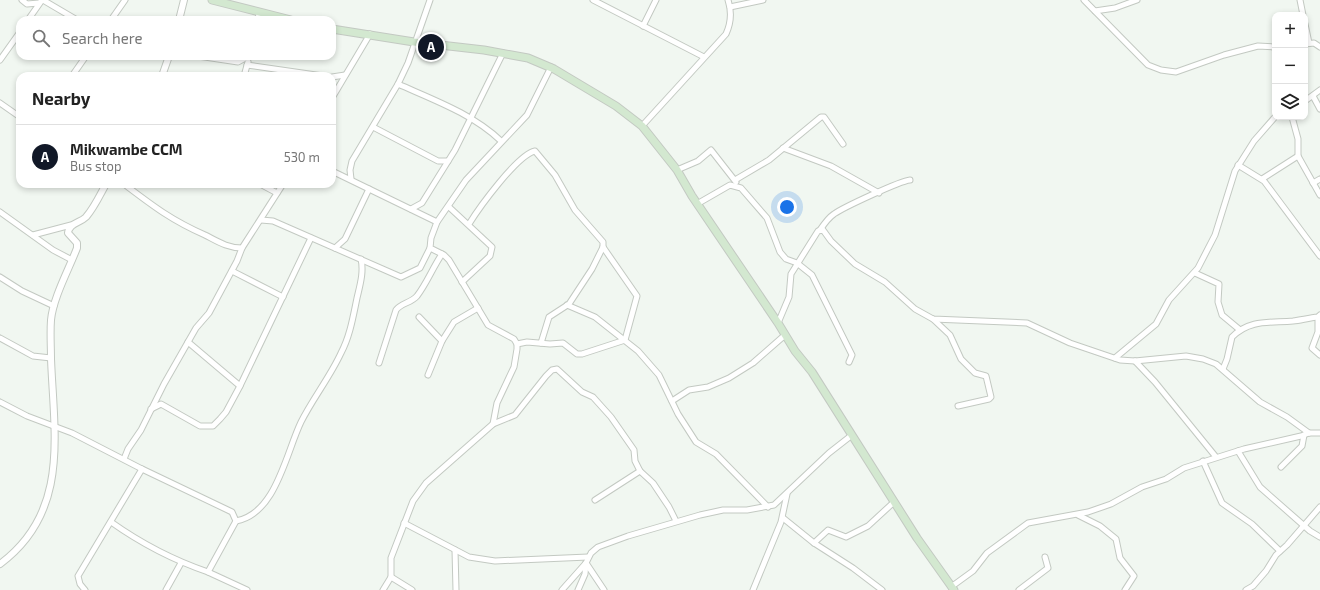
<!DOCTYPE html>
<meta charset="utf-8">
<style>
body{margin:0;font-family:"Exo 2",sans-serif;background:#f2f2f2;color:#222}
.controls{position:absolute;right:12px;top:12px;display:grid;overflow:hidden;border-radius:8px;box-shadow:0 2px 6px #0003}
.controls button{width:36px;height:36px;display:grid;place-items:center;padding:0;border:0;border-bottom:1px solid #e0e0e0;background:#fff;color:#222;font:20px sans-serif}
.you{position:absolute;left:787px;top:207px;width:14px;height:14px;margin:-10px;border:3px solid #fff;border-radius:50%;background:#1a73e8;box-shadow:0 0 0 6px #1a73e833}
.badge{display:grid;place-items:center;width:26px;height:26px;border-radius:50%;background:#111827;color:#fff;font-size:13px;font-weight:700}
.pin{position:absolute;translate:-50% -50%;border:2px solid #fff;box-shadow:0 1px 4px #0006}
.list{margin:0;padding:0;list-style:none}
h2{display:flex;justify-content:space-between;align-items:center;height:52px;margin:0;padding:0 16px;font-size:17px}
h2 small{font-size:13px;font-weight:400;color:#767676}
.list li{display:grid;grid-template-columns:26px 1fr auto;gap:12px;align-items:center;box-sizing:border-box;height:64px;padding:0 16px;border-top:1px solid #e0e0e0}
.list b{display:block;font-size:15px;white-space:nowrap}
.list p{margin:0;font-size:13px;white-space:nowrap;color:#767676}
.list em{font-size:13px;font-style:normal;color:#767676}
.icon{flex:none;width:22px;height:22px;fill:none;stroke:currentColor;stroke-width:2;stroke-linecap:round;stroke-linejoin:round}
.map{position:relative;flex:none;width:1320px;height:590px;overflow:hidden}
.search{position:absolute;background:#fff;box-shadow:0 2px 6px #0003;left:16px;top:16px;width:320px;height:44px;display:flex;align-items:center;gap:10px;box-sizing:border-box;padding:0 14px;border-radius:12px;color:#767676;font-size:15px}
.panel{position:absolute;background:#fff;box-shadow:0 2px 6px #0003;left:16px;top:72px;width:320px;height:116px;border-radius:12px}
.map>svg:first-child{display:block}
.lines{fill:none;stroke-linecap:round;stroke-linejoin:round}
.minor-casing{stroke:#c3c9c2;stroke-width:7}
.tertiary-casing{stroke:#c3c9c2;stroke-width:8}
.secondary-casing{stroke:#c3c9c2;stroke-width:9}
.minor{stroke:#fff;stroke-width:5}
.tertiary{stroke:#fff;stroke-width:6}
.secondary{stroke:#d3e8d0;stroke-width:7}
</style>
<div class="map">
<svg width="1320" height="590" viewBox="0 0 1320 590">
<rect width="100%" height="100%" fill="#f1f7f1"/>
<g class="lines">
<defs>
<g id="minor">
<polyline points="22,0 27,4 39,3"/>
<polyline points="43,0 77,20"/>
<polyline points="593,0 704,57"/>
<polyline points="1084,0 1148,65 1161,70 1176,72 1224,55 1258,46 1275,47"/>
<polyline points="1300,0 1303,15"/>
<polyline points="730,7 763,0"/>
<polyline points="1095,11 1115,8 1137,0"/>
<polyline points="28,20 42,0"/>
<polyline points="111,20 125,0"/>
<polyline points="258,20 259,13"/>
<polyline points="1305,24 1309,43"/>
<polyline points="643,26 656,0"/>
<polyline points="1305,44 1314,43 1320,47"/>
<polyline points="198,56 238,62 249,56"/>
<polyline points="0,60 20,32"/>
<polyline points="247,65 323,76"/>
<polyline points="72,76 86,56"/>
<polyline points="244,76 248,62"/>
<polyline points="332,77 345,75"/>
<path d="M 398,84 C 434,100 473,114 501,141"/>
<polyline points="1313,96 1320,109"/>
<polyline points="332,98 370,34"/>
<polyline points="1305,101 1320,90"/>
<polyline points="0,103 20,117"/>
<polyline points="1292,117 1298,139 1298,156 1320,195"/>
<path d="M 642,126 L 726,34 C 731,23 732,12 728,0"/>
<polyline points="373,127 438,161 448,161"/>
<polyline points="783,148 831,166 879,193"/>
<polyline points="1238,165 1264,181 1320,256"/>
<polyline points="677,170 698,161 711,150 736,182"/>
<polyline points="332,171 437,222"/>
<polyline points="351,179 350,170 352,161 398,84 408,63 430,0"/>
<polyline points="1262,179 1298,156"/>
<polyline points="735,180 769,160 821,117 824,117 843,144"/>
<polyline points="1313,183 1320,179"/>
<path d="M 124,184 C 153,206 171,220 205,235 C 217,241 227,248 242,248 L 283,184"/>
<polyline points="260,184 277,193"/>
<polyline points="697,204 730,185 741,188 767,218 780,252 786,259 797,263 812,275 852,355 849,362"/>
<polyline points="449,207 492,247 490,256 462,282"/>
<polyline points="411,209 422,203 455,150 503,53"/>
<polyline points="0,212 53,250 72,260"/>
<polyline points="261,220 273,221 401,277 420,268 430,248"/>
<path d="M 469,224 C 479,208 517,155 535,151 L 555,175 L 575,210 L 603,242 L 603,247 L 592,269 L 569,304 L 549,317 L 541,343"/>
<path d="M 820,230 C 824,224 828,218 834,214 C 844,207 900,181 910,180"/>
<polyline points="33,235 71,225"/>
<polyline points="335,248 345,239 369,189"/>
<polyline points="232,271 283,297"/>
<polyline points="1195,273 1219,284 1218,302 1222,315 1240,330"/>
<polyline points="0,277 22,291 54,306"/>
<polyline points="567,305 595,317 638,351 659,375 678,414 696,442 716,454 768,507"/>
<polyline points="419,317 442,341"/>
<polyline points="1318,317 1318,332 1312,348 1320,355"/>
<polyline points="933,319 950,335 961,359 975,373 986,376 991,397 989,399 958,406"/>
<polyline points="778,323 789,297 791,274 818,231 823,230 831,241 855,264 885,282 915,309 933,319 1027,323 1070,343 1120,360 1135,361 1186,356 1203,359 1216,364 1260,402 1287,417 1309,433"/>
<polyline points="0,338 33,356 51,358"/>
<polyline points="188,342 240,386"/>
<polyline points="517,344 527,342 550,344 563,343 577,354 582,354 625,340 637,296 603,247"/>
<polyline points="1115,358 1156,324 1169,300 1198,268 1215,235 1235,171 1254,141 1275,117"/>
<polyline points="1135,361 1155,382 1216,457"/>
<path d="M 379,363 L 396,310 C 401,303 411,303 417,296 C 427,283 433,267 442,254"/>
<path d="M 1223,369 L 1227,359 L 1232,337 C 1250,319 1270,323 1293,321 C 1301,320 1309,318 1318,317 L 1320,315"/>
<polyline points="428,375 442,341 454,322 478,308"/>
<polyline points="672,401 689,390 708,387 729,378 753,363 785,335"/>
<polyline points="0,402 27,416 72,433 142,469 232,512 236,521 208,572 247,590"/>
<polyline points="151,409 161,404 200,426 213,426 220,419 226,412 240,386 311,238"/>
<polyline points="493,424 515,415 546,376 552,370 557,369 582,392 593,397 611,417 634,450 635,461 640,471 653,483 669,507 676,521"/>
<polyline points="1238,451 1260,487 1310,531 1320,537"/>
<polyline points="124,459 128,449 141,430 164,384 196,328 209,313 237,261 242,248"/>
<polyline points="1203,461 1222,503 1252,524 1280,551"/>
<polyline points="1281,467 1302,446 1304,435"/>
<polyline points="595,500 640,471"/>
<polyline points="1078,515 1100,526 1116,539 1120,558 1134,576 1125,590"/>
<polyline points="783,518 814,543 853,568 882,590"/>
<path d="M 236,521 C 276,514 286,453 301,422 C 313,398 330,377 341,353 C 350,336 353,317 357,298 C 360,285 364,272 361,259"/>
<path d="M 111,522 C 142,544 173,560 208,572"/>
<polyline points="404,523 469,557 495,561 588,557"/>
<polyline points="814,543 828,530 846,537 868,526 894,502"/>
<polyline points="455,550 456,590"/>
<polyline points="586,563 604,590"/>
<polyline points="391,577 412,590"/>
<polyline points="951,587 973,571 987,553 1028,523 1088,512 1111,504 1142,487 1166,479 1184,468 1244,449 1301,436 1309,433 1320,433"/>
<polyline points="85,590 80,584 78,576 142,469"/>
<polyline points="166,590 181,563"/>
<polyline points="383,590 391,577 391,558 413,501 426,483 493,424 497,403 514,367 517,349 517,344 514,339 488,325 449,260 444,255 430,248 431,238 437,222 466,180 527,115 551,67"/>
<polyline points="562,590 586,563 591,553 598,547 628,536 700,515 723,510 747,510 774,505 829,453 852,435"/>
<polyline points="578,590 585,574 586,563"/>
<polyline points="753,590 781,522 787,494"/>
<polyline points="1019,590 1048,568 1045,557"/>
<polyline points="1246,590 1253,586 1266,571 1276,555 1287,545 1320,507"/>
</g>
<g id="tertiary">
<polyline points="179,20 184,0"/>
<polyline points="162,76 169,56"/>
<path d="M 0,564 C 70,512 54,435 51,359 C 51,346 50,333 51,320 C 53,298 69,269 77,248 L 77,243 L 68,233 C 69,223 80,223 86,217 C 94,208 100,195 106,184"/>
</g>
<g id="secondary">
<polyline points="212,0 291,20"/>
<polyline points="332,29 414,42 484,50 528,58 554,69 616,106 642,126 677,170 692,196 778,323 795,351 812,372 917,538 954,590"/>
</g>
</defs>
<use href="#minor" class="minor-casing"/>
<use href="#tertiary" class="tertiary-casing"/>
<use href="#secondary" class="secondary-casing"/>
<use href="#minor" class="minor"/>
<use href="#tertiary" class="tertiary"/>
<use href="#secondary" class="secondary"/>
</g>
</svg>
<div class="controls">
<button>+</button>
<button>−</button>
<button><svg class="icon" aria-label="layers" viewBox="0 0 24 24"><path d="M12 4l9 5-9 5-9-5zM3 14l9 5 9-5"/></svg></button>
</div>
<div class="you"></div>
<div class="pin badge" style="left:431px;top:47px">A</div>
<div class="search"><svg class="icon" aria-label="search" viewBox="0 0 24 24"><circle cx="10" cy="10" r="6"/><path d="M15 15l6 6"/></svg>Search here</div>
<section class="panel">
<h2>Nearby<small></small></h2>
<ul class="list">
<li><span class="badge">A</span><div><b>Mikwambe CCM</b><p>Bus stop</p></div><em>530 m</em></li>
</ul>
</section>
</div>
